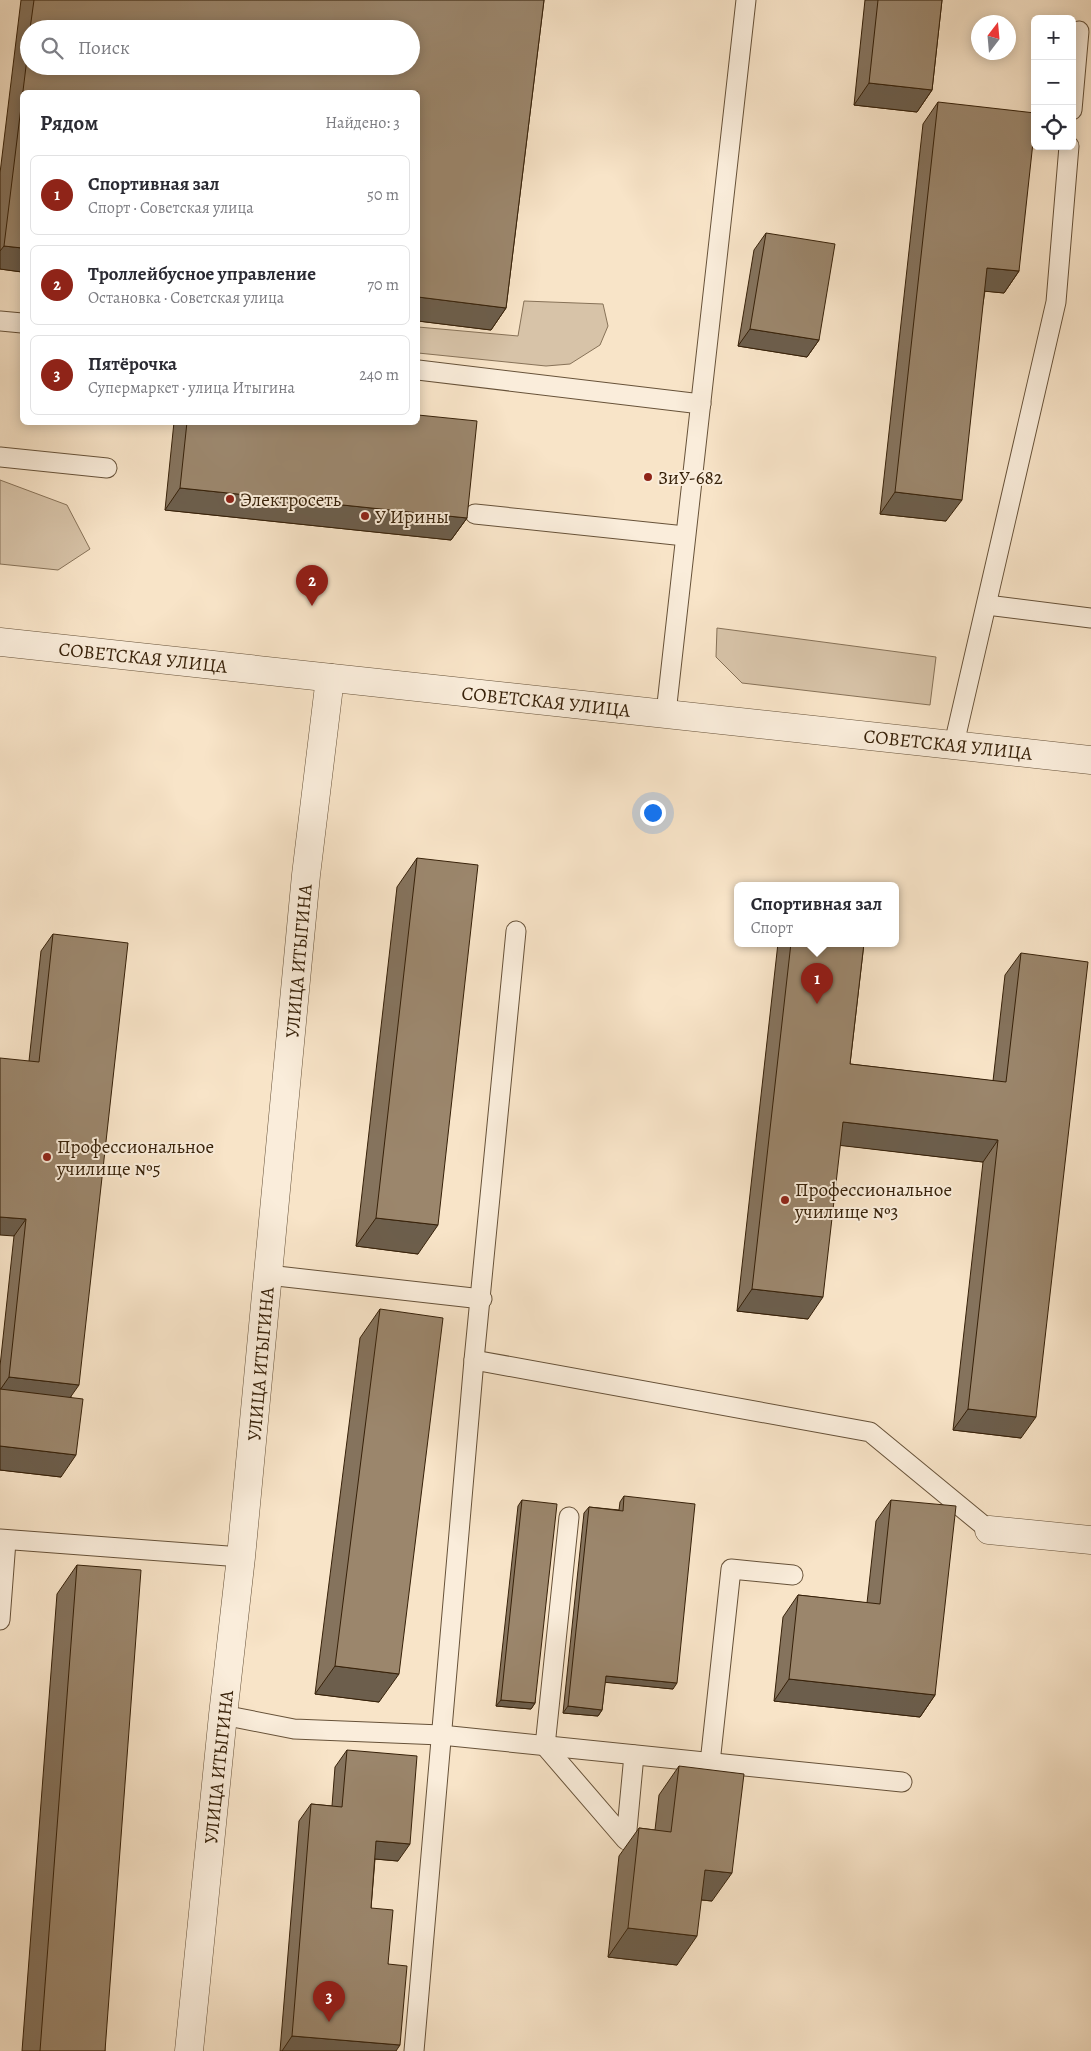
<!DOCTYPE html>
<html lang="ru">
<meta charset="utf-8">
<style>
body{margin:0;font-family:Alegreya,serif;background:#f2f2f3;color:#2b2b33}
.controls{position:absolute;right:15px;top:15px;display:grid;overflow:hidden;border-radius:8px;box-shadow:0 2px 12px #0003}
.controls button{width:45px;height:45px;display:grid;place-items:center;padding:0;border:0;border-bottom:1px solid #e1e1e2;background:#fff;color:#2b2b33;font:25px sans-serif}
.compass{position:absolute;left:971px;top:15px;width:45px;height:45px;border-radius:50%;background:#fff;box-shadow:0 2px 12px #0003;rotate:16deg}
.you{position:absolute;left:652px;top:812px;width:18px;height:18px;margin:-12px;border:4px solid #fff;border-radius:50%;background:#1a73e8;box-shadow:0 0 0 8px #1a73e833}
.badge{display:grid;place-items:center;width:32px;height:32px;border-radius:50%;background:#8f2418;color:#fff;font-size:16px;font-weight:700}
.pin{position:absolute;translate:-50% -41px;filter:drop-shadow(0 1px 2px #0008)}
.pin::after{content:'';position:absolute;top:26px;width:18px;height:15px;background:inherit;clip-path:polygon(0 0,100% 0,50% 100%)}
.popup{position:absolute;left:734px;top:882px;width:165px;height:65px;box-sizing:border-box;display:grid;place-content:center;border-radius:8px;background:#fff;filter:drop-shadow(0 1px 4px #0005);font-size:16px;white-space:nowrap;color:#7c7c81}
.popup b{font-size:19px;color:#2b2b33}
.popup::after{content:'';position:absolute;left:50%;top:100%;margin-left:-10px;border:10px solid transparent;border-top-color:#fff}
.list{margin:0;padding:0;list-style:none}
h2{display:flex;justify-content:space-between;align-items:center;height:65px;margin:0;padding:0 20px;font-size:21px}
h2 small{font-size:16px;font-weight:400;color:#7c7c81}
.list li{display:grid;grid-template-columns:32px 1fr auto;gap:15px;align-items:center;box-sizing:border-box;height:80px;margin:0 10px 10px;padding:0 10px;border:1px solid #e1e1e2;border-radius:8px}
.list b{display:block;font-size:19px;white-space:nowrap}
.list p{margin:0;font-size:16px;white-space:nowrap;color:#7c7c81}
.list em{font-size:16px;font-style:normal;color:#7c7c81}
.icon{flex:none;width:28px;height:28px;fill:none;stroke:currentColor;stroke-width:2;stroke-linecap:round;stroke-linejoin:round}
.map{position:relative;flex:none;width:1091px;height:2051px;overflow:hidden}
.search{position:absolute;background:#fff;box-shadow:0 2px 12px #0003;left:20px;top:20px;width:400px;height:55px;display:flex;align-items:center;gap:12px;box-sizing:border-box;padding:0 18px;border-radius:28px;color:#7c7c81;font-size:19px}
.panel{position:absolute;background:#fff;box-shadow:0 2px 12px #0003;left:20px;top:90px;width:400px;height:335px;border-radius:8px}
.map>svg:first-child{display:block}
.green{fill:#d7c3a8;stroke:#877258}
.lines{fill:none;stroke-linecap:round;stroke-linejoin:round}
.lane-casing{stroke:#675239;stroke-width:21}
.street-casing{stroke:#675239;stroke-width:29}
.lane{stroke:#faeddb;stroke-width:19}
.street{stroke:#faeddb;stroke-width:28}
.wall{fill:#85735d;stroke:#372109;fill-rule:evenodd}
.shaded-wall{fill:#6c5e4c;stroke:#372109}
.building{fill:#9b866c;stroke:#372109}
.poi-dot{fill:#8f2418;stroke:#faeddb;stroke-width:2}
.labels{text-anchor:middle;stroke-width:4;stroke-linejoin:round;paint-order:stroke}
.poi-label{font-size:19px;fill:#372109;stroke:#faeddb;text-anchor:start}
.street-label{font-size:19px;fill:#372109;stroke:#faeddb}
</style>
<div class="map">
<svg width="1091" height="2051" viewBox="0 0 1091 2051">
<rect width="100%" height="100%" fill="#f8e4c8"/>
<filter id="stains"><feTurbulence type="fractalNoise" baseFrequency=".004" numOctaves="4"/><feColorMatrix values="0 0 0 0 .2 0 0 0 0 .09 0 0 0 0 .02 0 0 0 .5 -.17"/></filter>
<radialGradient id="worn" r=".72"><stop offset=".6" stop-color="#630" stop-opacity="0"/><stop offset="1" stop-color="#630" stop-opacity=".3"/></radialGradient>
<g class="green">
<polygon points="524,301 603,304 608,326 600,345 570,364 546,366 418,353 418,327 518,336"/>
<polygon points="0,480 67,505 90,549 58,570 0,564"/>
<polygon points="717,628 936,657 930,705 742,683 716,657"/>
</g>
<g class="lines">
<defs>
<g id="lane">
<polyline points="1072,110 1079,31"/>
<polyline points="0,321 22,323"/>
<polyline points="418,370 701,404"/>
<polyline points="0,457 107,468"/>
<polyline points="475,514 685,536"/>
<polyline points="987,605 1091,618"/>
<polyline points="666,713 746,0"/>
<polyline points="954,744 1056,302 1069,146"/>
<polyline points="268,1275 482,1299"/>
<polyline points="474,1360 870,1432 989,1530"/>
<polyline points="569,1517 545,1746 626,1840 634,1755"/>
<polyline points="0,1539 241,1557"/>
<polyline points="0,1620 6,1541"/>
<polyline points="223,1715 294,1729 441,1735 902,1782"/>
<polyline points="710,1763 731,1569 793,1575"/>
<polyline points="414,2051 474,1360 516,931"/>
</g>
<g id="street">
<polyline points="0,642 1091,760"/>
<polyline points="989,1530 1091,1540"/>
<polyline points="189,2051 223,1715 241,1557 306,875 330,678"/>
</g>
</defs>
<use href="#lane" class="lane-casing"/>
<use href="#street" class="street-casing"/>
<use href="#lane" class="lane"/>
<use href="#street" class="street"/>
</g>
<g class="wall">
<path d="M 21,0 L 544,0 L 506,308 L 491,330 L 418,321 L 418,92 L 22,92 L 22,272 L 0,269 L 0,173 ZM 29,29 L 411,29 L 29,66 Z"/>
<polygon points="865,0 942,0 932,90 917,112 854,105"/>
<polygon points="938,102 1019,271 1004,293 985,291 946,521 880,514 923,124"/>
<polygon points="766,233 819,340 807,357 738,346 754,250"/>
<polygon points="174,422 418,422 467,518 451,540 165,510"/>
<polygon points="417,858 418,1254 356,1246 397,887"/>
<polygon points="53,934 71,1397 61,1477 0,1470 0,1366 14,1236 29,1061 41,951"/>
<polygon points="778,943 864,943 850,1064 993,1081 1005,975 1021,953 1021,1438 953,1430 983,1162 840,1145 808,1319 737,1311"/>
<polygon points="380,1309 379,1702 315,1694 360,1338"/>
<polygon points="624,1496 673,1689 605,1682 602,1710 598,1716 563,1713 584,1513 589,1507 619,1510 620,1502"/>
<polygon points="522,1500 535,1703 531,1709 496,1706 518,1506"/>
<polygon points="891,1500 935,1695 920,1717 774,1701 783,1617 798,1595 867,1603 876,1521"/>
<polygon points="77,1565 105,2051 22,2051 57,1594"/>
<polygon points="347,1750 398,1861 375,1859 371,1908 388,1964 396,2051 280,2051 299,1821 311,1804 332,1806 335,1767"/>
<polygon points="679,1766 712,1901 701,1900 677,1965 608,1957 619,1856 639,1828 655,1830 659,1795"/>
</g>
<g class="shaded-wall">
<polygon points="869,83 932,90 917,112 854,105"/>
<polygon points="4,246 22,248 22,272 0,269 0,251"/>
<polygon points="987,268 1019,271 1004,293 972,290"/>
<polygon points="418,297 506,308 491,330 418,321"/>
<polygon points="750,329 819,340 807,357 738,346"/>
<polygon points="180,488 467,518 451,540 165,510"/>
<polygon points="895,492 962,500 946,521 880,514"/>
<polygon points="843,1122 998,1140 983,1162 828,1144"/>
<polygon points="0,1217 26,1219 14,1236 0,1235"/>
<polygon points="376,1218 438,1225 418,1254 356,1246"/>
<polygon points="752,1289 823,1297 808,1319 737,1311"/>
<polygon points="9,1377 79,1385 67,1402 0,1390"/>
<polygon points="968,1409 1036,1417 1021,1438 953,1430"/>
<polygon points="0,1446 76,1455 61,1477 0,1470"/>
<polygon points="335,1666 399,1674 379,1702 315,1694"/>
<polygon points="606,1676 677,1683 673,1689 602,1682"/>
<polygon points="789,1679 935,1695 920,1717 774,1701"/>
<polygon points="501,1700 535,1703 531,1709 496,1706"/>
<polygon points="568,1706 602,1710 598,1716 563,1713"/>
<polygon points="376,1841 410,1844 398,1861 364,1858"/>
<polygon points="705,1870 732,1873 712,1901 685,1898"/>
<polygon points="628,1928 697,1936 677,1965 608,1957"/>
<polygon points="292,2036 400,2045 396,2051 282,2051"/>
</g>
<g class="building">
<polygon points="34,0 544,0 506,308 418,297 418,92 22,92 22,248 4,246 29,42 29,66 411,66 411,29 30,29"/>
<polygon points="878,0 942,0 932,90 869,83"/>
<polygon points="938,102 1035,113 1035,124 1019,271 987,268 962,500 895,492"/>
<polygon points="766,233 835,244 819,340 750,329"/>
<polygon points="418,415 477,421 467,518 180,488 187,422 418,422"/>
<polygon points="417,858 478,865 438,1225 376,1218"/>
<polygon points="53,934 128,943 79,1385 9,1377 26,1219 0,1217 0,1058 39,1062"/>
<polygon points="791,943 864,943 850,1064 1006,1082 1021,953 1088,962 1036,1417 968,1409 998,1140 843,1122 823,1297 752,1289"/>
<polygon points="380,1309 443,1318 399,1674 335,1666"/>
<polygon points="0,1389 83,1399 76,1455 0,1446"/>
<polygon points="624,1496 695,1504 677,1683 606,1676 602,1710 568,1706 589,1507 623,1511"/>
<polygon points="522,1500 557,1504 535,1703 501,1700"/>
<polygon points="891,1500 956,1506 935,1695 789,1679 798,1595 880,1604"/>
<polygon points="77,1565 141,1570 105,2051 40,2051"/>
<polygon points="347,1750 417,1756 410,1844 376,1841 371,1908 393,1910 388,1964 407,1966 400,2045 292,2036 311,1804 342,1807"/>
<polygon points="679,1766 744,1774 732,1873 705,1870 697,1936 628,1928 639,1828 671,1832"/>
</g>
<g class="poi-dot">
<circle cx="648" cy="477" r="5"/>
<circle cx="230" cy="499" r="5"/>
<circle cx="365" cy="516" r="5"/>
<circle cx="47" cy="1157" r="5"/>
<circle cx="785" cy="1200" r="5"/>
</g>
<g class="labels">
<g class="poi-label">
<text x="658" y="484">ЗиУ-682</text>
<text x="240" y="506">Электросеть</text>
<text x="375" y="523">У Ирины</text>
<text x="57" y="1153">Профессиональное<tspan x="57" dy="22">училище №5</tspan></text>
<text x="795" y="1196">Профессиональное<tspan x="795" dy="22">училище №3</tspan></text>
</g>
<g class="street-label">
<text transform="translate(143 657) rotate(6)" y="7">СОВЕТСКАЯ УЛИЦА</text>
<text transform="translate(546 701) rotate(6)" y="7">СОВЕТСКАЯ УЛИЦА</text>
<text transform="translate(948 744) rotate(6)" y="7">СОВЕТСКАЯ УЛИЦА</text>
<text transform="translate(298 961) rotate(-85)" y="7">УЛИЦА ИТЫГИНА</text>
<text transform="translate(260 1364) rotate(-85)" y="7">УЛИЦА ИТЫГИНА</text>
<text transform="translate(218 1767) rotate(-84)" y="7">УЛИЦА ИТЫГИНА</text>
</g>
</g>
<rect width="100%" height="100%" filter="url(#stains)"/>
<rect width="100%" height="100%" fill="url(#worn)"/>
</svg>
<div class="controls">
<button>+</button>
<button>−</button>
<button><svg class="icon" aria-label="locate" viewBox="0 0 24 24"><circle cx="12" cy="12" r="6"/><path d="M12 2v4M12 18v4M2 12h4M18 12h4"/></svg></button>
</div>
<svg class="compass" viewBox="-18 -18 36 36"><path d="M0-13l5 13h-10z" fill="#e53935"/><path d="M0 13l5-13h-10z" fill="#7c7c81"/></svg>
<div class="you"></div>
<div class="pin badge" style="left:817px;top:1004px">1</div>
<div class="popup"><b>Спортивная зал</b>Спорт</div>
<div class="pin badge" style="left:312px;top:606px">2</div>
<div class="pin badge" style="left:329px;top:2022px">3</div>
<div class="search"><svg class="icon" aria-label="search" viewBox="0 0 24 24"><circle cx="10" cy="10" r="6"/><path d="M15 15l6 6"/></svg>Поиск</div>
<section class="panel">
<h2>Рядом<small>Найдено: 3</small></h2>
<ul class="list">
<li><span class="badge">1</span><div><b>Спортивная зал</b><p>Спорт · Советская улица</p></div><em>50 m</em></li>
<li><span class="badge">2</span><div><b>Троллейбусное управление</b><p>Остановка · Советская улица</p></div><em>70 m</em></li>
<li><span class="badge">3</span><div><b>Пятёрочка</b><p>Супермаркет · улица Итыгина</p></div><em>240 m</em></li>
</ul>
</section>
</div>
